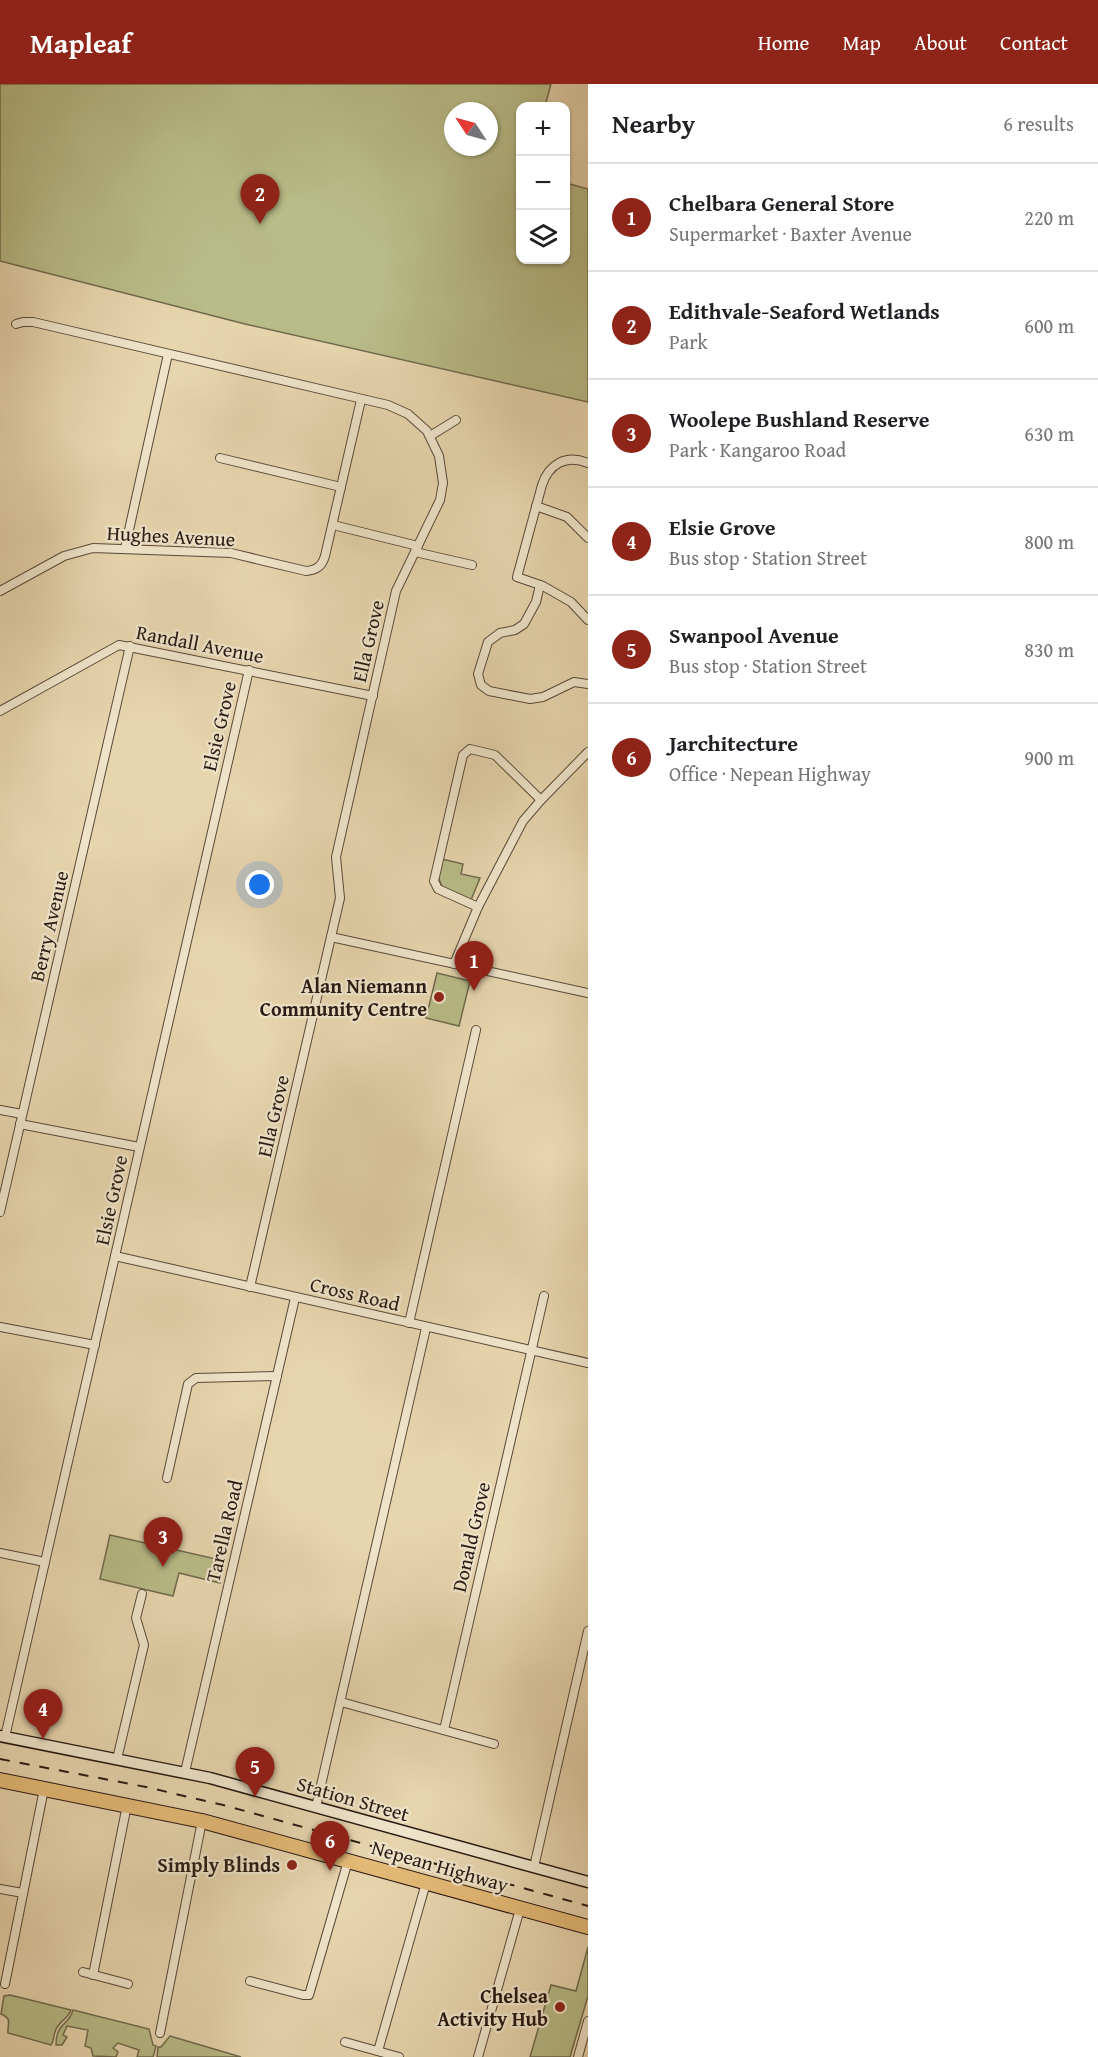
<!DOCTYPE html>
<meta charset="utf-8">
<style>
body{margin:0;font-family:"Gentium Book Plus",serif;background:#f2f2f2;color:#202124}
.controls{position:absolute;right:18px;top:18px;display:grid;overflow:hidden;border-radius:12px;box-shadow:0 2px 4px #0004}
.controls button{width:54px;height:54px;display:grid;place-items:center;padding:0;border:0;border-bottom:2px solid #e0e0e0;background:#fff;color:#202124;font:30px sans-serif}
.compass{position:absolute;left:444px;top:18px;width:54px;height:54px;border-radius:50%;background:#fff;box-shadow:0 2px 4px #0004;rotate:306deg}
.you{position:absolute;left:260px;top:801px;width:21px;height:21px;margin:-15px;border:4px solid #fff;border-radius:50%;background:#1a73e8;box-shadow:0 0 0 9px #1a73e833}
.badge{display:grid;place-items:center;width:39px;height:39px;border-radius:50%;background:#8f2418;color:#fff;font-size:20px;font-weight:700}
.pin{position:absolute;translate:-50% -50px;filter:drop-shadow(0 2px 3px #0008)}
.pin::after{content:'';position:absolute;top:32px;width:21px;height:18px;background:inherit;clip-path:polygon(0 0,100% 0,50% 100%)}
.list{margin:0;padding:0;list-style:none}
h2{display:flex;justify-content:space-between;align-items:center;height:78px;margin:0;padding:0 24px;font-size:26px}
h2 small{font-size:20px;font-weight:400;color:#757577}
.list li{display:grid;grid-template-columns:39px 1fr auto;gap:18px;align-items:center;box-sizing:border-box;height:108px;padding:0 24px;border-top:2px solid #e0e0e0}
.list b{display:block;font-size:22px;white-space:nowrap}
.list p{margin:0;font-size:20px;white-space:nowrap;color:#757577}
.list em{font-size:20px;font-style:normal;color:#757577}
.icon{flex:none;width:33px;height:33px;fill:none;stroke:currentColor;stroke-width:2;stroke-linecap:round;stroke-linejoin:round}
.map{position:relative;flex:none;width:588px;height:1973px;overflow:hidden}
header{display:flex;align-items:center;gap:36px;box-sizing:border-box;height:84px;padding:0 30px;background:#8f2418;color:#fff}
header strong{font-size:28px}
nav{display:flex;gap:33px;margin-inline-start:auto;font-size:21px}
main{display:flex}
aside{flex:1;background:#fff}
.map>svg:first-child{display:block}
.green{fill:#b8bc88;stroke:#706a4e;stroke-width:1.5;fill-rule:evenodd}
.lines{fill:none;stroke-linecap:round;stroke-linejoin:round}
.street-casing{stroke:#58483a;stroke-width:10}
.secondary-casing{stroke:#291914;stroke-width:13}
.highway-casing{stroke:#291914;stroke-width:16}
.street{stroke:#efe4ca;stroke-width:8}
.secondary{stroke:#efe4ca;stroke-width:10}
.highway{stroke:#e4ba77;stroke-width:14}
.rail{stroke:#291914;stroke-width:2;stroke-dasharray:10 10;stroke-linecap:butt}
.poi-dot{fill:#8f2418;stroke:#efe4ca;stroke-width:2}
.labels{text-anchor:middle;stroke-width:4.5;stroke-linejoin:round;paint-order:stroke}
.street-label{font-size:20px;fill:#291914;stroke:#efe4ca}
.poi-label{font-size:20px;font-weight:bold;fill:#291914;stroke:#efe4ca;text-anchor:end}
</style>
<header>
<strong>Mapleaf</strong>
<nav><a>Home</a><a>Map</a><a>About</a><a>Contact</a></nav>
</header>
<main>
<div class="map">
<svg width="588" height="1973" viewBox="0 0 588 1973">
<rect width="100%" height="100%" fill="#e7d5ae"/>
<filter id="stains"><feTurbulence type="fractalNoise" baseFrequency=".00333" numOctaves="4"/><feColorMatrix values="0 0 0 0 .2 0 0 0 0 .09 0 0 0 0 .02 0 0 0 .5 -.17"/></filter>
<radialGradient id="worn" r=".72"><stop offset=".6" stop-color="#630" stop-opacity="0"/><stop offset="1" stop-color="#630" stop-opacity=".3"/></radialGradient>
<g class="green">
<path d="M 0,0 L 551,0 L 545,22 L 520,22 L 520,176 L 566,176 L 566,99 L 588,105 L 588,318 L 245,240 L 0,177 ZM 453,27 L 489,27 L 489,63 L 453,63 Z"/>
<polygon points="442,775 463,780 461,790 480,794 471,816 442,803 438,792"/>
<polygon points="437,889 470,897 459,942 426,934"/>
<polygon points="110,1451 225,1477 220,1499 179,1489 173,1512 100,1495"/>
<polygon points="588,1863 588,1912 570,1973 530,1973 551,1901 576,1907"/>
<path d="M 10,1911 L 71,1926 C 68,1934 62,1936 58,1942 C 53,1947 55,1955 51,1961 L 8,1949 C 7,1940 13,1935 1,1930 L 4,1912 Z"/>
<path d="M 73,1926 L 149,1945 L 153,1961 L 156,1962 L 153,1973 L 137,1973 L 139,1966 L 118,1959 L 113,1964 L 118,1968 L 116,1973 L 93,1972 L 91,1964 L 85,1962 L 88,1946 L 67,1942 L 63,1951 L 67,1953 L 62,1961 L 56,1961 C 56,1938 69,1942 73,1926 Z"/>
<polygon points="170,1952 241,1973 157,1973 158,1963 161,1963"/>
</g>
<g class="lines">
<defs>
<g id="street">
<polyline points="16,240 23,238 33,238 388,321 408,330 427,347 439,372 443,399 440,416 396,507 336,773 340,814 250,1203"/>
<polyline points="430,352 456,336"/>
<polyline points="220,374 341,403"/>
<path d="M 588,379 C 566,370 549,380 542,401 L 517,493 L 543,502 L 571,518 L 588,536"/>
<polyline points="536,422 567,433 588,454"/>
<polyline points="333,441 418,462"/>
<polyline points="125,464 168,270"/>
<polyline points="415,468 472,481"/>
<polyline points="540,501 536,518 524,540 515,546 500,549 488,558 478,590 481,601 489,607 530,615 543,613 574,598 588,600"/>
<path d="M 0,507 L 64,472 L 93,464 L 231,469 L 306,487 C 317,486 322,482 325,472 L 361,316"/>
<polyline points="0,627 119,561 373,612"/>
<polyline points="478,823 438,805 434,797 463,671 470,665 495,671 541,716"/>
<polyline points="331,853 588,909"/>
<polyline points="454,880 478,823 523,737 541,716 588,668"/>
<polyline points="0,1026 22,1030"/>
<polyline points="20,1040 139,1063"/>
<polyline points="0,1128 130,562"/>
<polyline points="115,1172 588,1279"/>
<polyline points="409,1239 476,946"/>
<polyline points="0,1243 95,1261"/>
<polyline points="167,1394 188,1300 196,1294 277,1292"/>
<polyline points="0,1469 45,1478"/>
<polyline points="341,1618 494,1660"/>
<polyline points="444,1646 544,1212"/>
<polyline points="5,1653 249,586"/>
<polyline points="117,1675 144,1561 136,1534 142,1510"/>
<polyline points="185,1688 295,1214"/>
<polyline points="316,1723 426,1244"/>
<polyline points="534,1783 588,1547"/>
<polyline points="0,1805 23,1809"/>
<polyline points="83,1888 128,1900"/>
<polyline points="93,1891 127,1721"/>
<polyline points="250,1897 303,1911 309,1911 348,1777"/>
<polyline points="5,1900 44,1705"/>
<polyline points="160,1949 202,1737"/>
<polyline points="345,1958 399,1973"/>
<polyline points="378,1967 426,1799"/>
<polyline points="478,1973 520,1825"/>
<polyline points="578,1973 588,1937"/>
</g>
<polyline id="secondary" points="0,1652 210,1694 588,1798"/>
<polyline id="highway" points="0,1696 202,1737 588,1843"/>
</defs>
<use href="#street" class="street-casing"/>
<use href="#secondary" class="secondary-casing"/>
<use href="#highway" class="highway-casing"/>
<use href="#street" class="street"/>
<use href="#secondary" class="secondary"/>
<use href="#highway" class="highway"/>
<polyline class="rail" points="0,1675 146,1703 227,1722 588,1822"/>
</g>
<g class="poi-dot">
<circle cx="439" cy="913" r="6"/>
<circle cx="292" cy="1781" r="6"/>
<circle cx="560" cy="1923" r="6"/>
</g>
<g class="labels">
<g class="street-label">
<text transform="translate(171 452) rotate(3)" y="7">Hughes Avenue</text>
<text transform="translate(368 557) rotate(-77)" y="7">Ella Grove</text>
<text transform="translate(200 560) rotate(11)" y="7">Randall Avenue</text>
<text transform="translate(219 642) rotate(-77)" y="7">Elsie Grove</text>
<text transform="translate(49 842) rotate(-77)" y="7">Berry Avenue</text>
<text transform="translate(273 1032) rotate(-77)" y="7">Ella Grove</text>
<text transform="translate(111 1116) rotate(-78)" y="7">Elsie Grove</text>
<text transform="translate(355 1210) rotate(13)" y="7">Cross Road</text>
<text transform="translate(224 1447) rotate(-77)" y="7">Tarella Road</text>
<text transform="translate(471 1453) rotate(-77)" y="7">Donald Grove</text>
<text transform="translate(353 1715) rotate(16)" y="7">Station Street</text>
<text transform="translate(440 1782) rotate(16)" y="7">Nepean Highway</text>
</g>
<g class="poi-label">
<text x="427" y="909">Alan Niemann<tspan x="427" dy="23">Community Centre</tspan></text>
<text x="280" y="1788">Simply Blinds</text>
<text x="548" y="1919">Chelsea<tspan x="548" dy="23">Activity Hub</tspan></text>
</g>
</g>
<rect width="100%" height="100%" filter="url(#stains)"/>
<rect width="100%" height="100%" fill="url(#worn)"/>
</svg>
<div class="controls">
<button>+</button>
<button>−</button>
<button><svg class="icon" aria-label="layers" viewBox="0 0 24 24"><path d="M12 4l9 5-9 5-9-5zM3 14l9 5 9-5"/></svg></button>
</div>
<svg class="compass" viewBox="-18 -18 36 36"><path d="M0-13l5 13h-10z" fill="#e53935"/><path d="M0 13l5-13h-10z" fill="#757577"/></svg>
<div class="you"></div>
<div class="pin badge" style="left:474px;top:907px">1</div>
<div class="pin badge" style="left:260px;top:140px">2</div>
<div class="pin badge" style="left:163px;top:1483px">3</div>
<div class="pin badge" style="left:43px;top:1655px">4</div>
<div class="pin badge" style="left:255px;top:1713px">5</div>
<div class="pin badge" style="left:330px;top:1787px">6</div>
</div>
<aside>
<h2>Nearby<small>6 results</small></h2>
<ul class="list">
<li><span class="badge">1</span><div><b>Chelbara General Store</b><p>Supermarket · Baxter Avenue</p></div><em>220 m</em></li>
<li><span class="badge">2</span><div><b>Edithvale-Seaford Wetlands</b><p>Park</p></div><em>600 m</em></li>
<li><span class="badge">3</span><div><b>Woolepe Bushland Reserve</b><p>Park · Kangaroo Road</p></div><em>630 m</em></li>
<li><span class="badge">4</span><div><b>Elsie Grove</b><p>Bus stop · Station Street</p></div><em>800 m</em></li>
<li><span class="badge">5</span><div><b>Swanpool Avenue</b><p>Bus stop · Station Street</p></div><em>830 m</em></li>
<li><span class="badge">6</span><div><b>Jarchitecture</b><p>Office · Nepean Highway</p></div><em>900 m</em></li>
</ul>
</aside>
</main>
